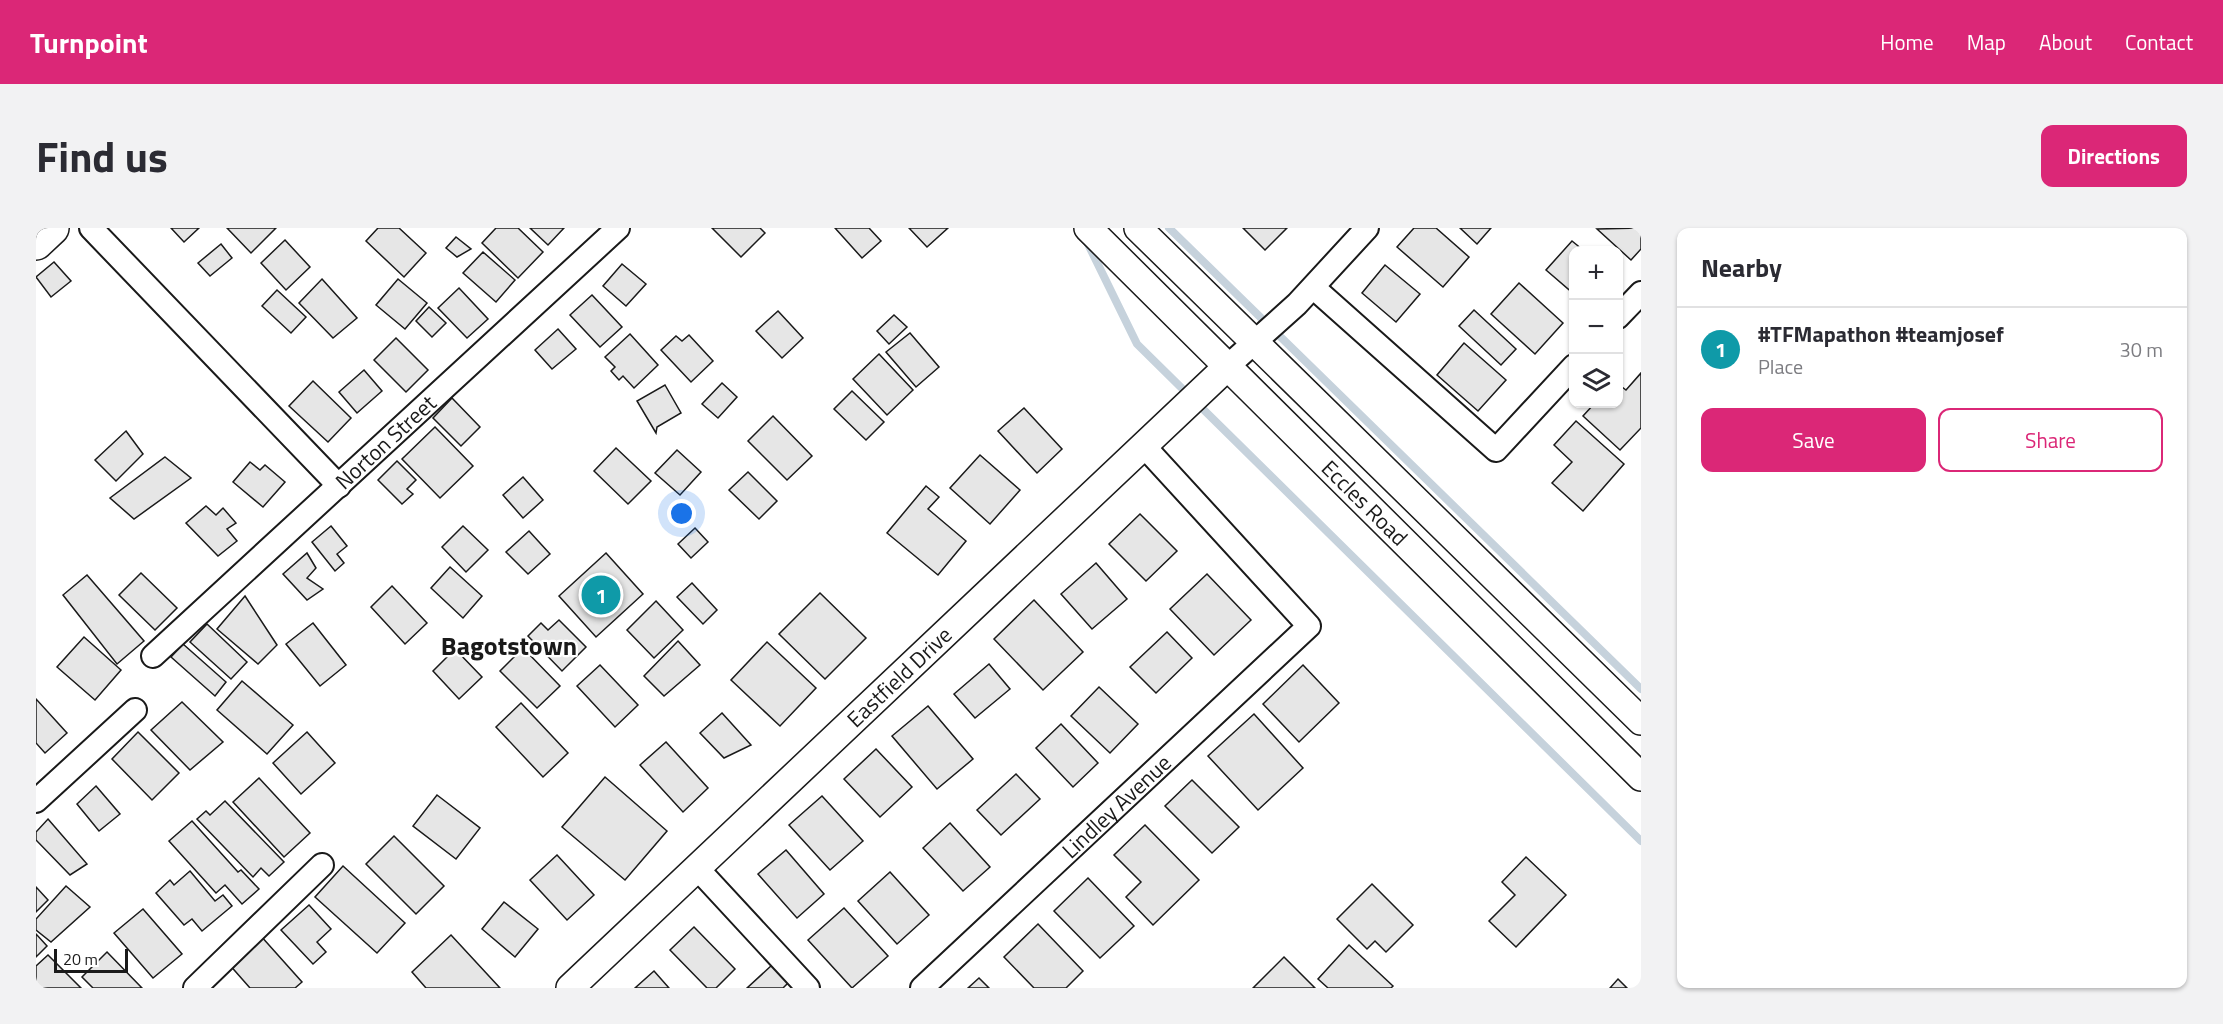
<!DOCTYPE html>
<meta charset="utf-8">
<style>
body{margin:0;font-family:"Titillium Web",sans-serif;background:#f2f2f3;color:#2b2b33}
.controls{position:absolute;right:18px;top:18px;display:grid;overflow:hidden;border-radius:12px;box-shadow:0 2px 4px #0004}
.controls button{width:54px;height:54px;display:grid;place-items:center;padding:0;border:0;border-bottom:2px solid #e1e1e2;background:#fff;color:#2b2b33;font:30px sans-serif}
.scale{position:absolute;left:18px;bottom:15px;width:74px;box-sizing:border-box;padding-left:6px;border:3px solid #1a1a1a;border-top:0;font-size:16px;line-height:21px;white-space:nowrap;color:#1a1a1a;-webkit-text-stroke:4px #fff;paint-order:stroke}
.you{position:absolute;left:646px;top:286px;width:21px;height:21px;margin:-15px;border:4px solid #fff;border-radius:50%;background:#1a73e8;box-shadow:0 0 0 9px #1a73e833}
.badge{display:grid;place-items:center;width:39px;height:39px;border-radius:50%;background:#db2777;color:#fff;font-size:20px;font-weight:700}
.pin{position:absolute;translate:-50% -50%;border:3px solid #fff;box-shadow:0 2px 6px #0006}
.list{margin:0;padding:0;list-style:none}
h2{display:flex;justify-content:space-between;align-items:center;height:78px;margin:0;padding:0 24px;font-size:26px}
h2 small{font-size:20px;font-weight:400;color:#7c7c81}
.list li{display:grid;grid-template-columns:39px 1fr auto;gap:18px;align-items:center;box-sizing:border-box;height:84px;padding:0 24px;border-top:2px solid #e1e1e2}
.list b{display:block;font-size:22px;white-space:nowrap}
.list p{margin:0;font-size:20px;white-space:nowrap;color:#7c7c81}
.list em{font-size:20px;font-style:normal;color:#7c7c81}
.actions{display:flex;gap:12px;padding:18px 24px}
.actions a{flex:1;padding:14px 0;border:2px solid #db2777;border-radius:12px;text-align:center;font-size:21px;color:#db2777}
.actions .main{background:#db2777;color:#fff}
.icon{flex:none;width:33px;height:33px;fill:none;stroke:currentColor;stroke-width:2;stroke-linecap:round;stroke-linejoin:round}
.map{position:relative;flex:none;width:1605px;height:760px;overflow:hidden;border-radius:12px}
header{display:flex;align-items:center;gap:36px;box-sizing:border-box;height:84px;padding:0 30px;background:#db2777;color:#fff}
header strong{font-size:28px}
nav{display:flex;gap:33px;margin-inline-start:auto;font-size:21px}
.intro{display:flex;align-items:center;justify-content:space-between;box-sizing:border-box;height:144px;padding:0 36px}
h1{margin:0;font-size:42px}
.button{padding:15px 27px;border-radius:12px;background:#db2777;color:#fff;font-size:21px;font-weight:700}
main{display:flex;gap:36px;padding:0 36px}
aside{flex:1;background:#fff;border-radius:12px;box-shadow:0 2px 4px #0004}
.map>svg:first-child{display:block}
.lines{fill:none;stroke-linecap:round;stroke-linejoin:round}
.stream{stroke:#c6d2dc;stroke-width:8}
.building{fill:#e6e6e6;stroke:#1a1a1a;stroke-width:1.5}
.minor-casing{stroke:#1a1a1a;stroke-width:26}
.tertiary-casing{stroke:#1a1a1a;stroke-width:30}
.primary-casing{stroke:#1a1a1a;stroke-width:36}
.minor{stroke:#fff;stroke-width:22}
.tertiary{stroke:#fff;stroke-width:27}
.primary{stroke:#fff;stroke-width:33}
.labels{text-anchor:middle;stroke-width:4.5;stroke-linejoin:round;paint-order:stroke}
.street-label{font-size:22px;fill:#1a1a1a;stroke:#fff}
.quarter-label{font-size:26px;font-weight:bold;fill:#1a1a1a;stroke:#fff}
</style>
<header>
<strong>Turnpoint</strong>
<nav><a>Home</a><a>Map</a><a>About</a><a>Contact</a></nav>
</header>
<div class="intro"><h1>Find us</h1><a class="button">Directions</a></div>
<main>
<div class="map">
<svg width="1605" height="760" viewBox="0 0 1605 760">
<rect width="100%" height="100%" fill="#fff"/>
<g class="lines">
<g class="stream">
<polyline points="1133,0 1605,461"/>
<polyline points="1050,12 1101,116 1605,613"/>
</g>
</g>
<g class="building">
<polygon points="135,0 163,0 148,14"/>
<polygon points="191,0 240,0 215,25"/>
<polygon points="342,0 363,0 390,25 368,49 330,13"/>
<polygon points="460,0 482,0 507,24 482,50 446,15"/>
<polygon points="494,0 528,0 512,17"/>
<polygon points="676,0 724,0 729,5 705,29"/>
<polygon points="799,0 833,0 845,13 826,30"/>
<polygon points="873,0 912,0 891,19"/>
<polygon points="1207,0 1251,0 1229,22"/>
<polygon points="1378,0 1400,0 1433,29 1407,59 1361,19"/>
<polygon points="1424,0 1455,0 1441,16"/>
<polygon points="1605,0 1605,21 1595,32 1561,1"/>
<polygon points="420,9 435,21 421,29 410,20"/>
<polygon points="249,12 274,39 250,62 225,35"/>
<polygon points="1536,13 1547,22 1538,22 1538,66 1510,42"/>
<polygon points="185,16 196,30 174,48 162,35"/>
<polygon points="447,24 479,52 460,74 427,45"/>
<polygon points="18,34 35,53 15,69 0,49"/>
<polygon points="586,36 610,56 590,78 567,58"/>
<polygon points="1349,37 1384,66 1360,94 1326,65"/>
<polygon points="286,51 321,90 297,110 263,75"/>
<polygon points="362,51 391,75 369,101 340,77"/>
<polygon points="1483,55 1527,95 1499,126 1455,86"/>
<polygon points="423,60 452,91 431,110 402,80"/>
<polygon points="241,62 270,89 255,105 226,78"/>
<polygon points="556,67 586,99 564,119 534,87"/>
<polygon points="393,79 410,95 396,109 380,93"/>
<polygon points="1438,82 1480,121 1465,137 1423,98"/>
<polygon points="742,83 767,110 746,130 720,103"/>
<polygon points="858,87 871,99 853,116 841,103"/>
<polygon points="522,101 540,121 516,141 499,122"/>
<polygon points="874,105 903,139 880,159 850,124"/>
<polygon points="594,106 622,137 598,160 587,148 583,152 575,143 579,139 569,129"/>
<polygon points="653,107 677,133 655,154 625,122 640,108 646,113"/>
<polygon points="360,110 392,142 370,164 338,132"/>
<polygon points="1428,115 1470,152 1442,183 1401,147"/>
<polygon points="843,126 877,162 851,187 817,151"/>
<polygon points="328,142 346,163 321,185 303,164"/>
<polygon points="1605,145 1605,200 1584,222 1547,188 1558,176 1582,176 1582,156 1590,162"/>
<polygon points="277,153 315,190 292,214 253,178"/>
<polygon points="686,155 701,169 682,190 666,176"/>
<polygon points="629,157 645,185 621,199 620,205 601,173"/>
<polygon points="816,163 848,194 830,212 798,181"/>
<polygon points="416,170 444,199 425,218 397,190"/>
<polygon points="988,180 1026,221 1001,245 962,203"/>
<polygon points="737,188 776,228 751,252 712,213"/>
<polygon points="1540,193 1588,236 1547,283 1516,255 1536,234 1518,217"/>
<polygon points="399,199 437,238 404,270 366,231"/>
<polygon points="90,203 107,226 80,253 59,232"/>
<polygon points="580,220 615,253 592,276 558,243"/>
<polygon points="641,222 665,244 644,267 619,245"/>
<polygon points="944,227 984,262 954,296 914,260"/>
<polygon points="129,229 155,250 98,291 74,270"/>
<polygon points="361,233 380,252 371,261 377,266 366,276 342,252"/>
<polygon points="214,234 224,242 229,237 249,254 227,279 197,254"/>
<polygon points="712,244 741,273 723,291 693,262"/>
<polygon points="487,249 507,272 487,290 467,267"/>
<polygon points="890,258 903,269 892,281 930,313 902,347 851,305"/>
<polygon points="170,278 180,287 187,280 200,295 191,301 201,313 182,328 150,295"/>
<polygon points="1104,286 1141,323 1110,353 1073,316"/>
<polygon points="295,298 311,318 301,326 308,335 299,343 276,314"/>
<polygon points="427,298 452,322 430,344 406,319"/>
<polygon points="659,300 672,314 655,330 642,316"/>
<polygon points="493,303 514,326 492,346 470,324"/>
<polygon points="271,325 280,340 271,350 287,361 271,372 247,346"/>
<polygon points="570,325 607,366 560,409 523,368"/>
<polygon points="1060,335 1091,371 1056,401 1025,366"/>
<polygon points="414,339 446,368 427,390 395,360"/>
<polygon points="105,345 141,380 119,402 83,367"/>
<polygon points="1171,346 1215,392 1178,427 1134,381"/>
<polygon points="51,347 108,413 81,436 27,367"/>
<polygon points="656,355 681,382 667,396 641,369"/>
<polygon points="356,358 391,395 369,416 335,379"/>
<polygon points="784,365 830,410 789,451 743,406"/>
<polygon points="209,368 241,417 222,436 181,401"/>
<polygon points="998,372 1047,424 1007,462 958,411"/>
<polygon points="620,373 647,402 618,430 591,402"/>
<polygon points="523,392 550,419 526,443 492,408 505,395 512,402"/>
<polygon points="277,395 310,437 284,458 250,416"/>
<polygon points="171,396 211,434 195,451 154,414"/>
<polygon points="1131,404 1156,430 1120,465 1094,439"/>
<polygon points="48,409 85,442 59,472 21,439"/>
<polygon points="642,413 664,437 628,468 608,448"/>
<polygon points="731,414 780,460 744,498 695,452"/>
<polygon points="147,416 190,454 179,468 135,429"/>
<polygon points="487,420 524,458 501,480 464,443"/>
<polygon points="419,421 446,449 423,471 397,443"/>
<polygon points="953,436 974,461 939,490 918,466"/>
<polygon points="564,437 602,477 579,499 541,458"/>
<polygon points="1267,437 1303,475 1263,514 1227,476"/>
<polygon points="206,453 257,497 231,526 181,482"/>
<polygon points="1063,459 1102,496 1074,525 1035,488"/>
<polygon points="0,471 31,505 9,525 0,515"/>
<polygon points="146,474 187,514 154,542 115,502"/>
<polygon points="485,475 532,525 507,549 460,499"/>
<polygon points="892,478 937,531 901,561 856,508"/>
<polygon points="686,485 715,517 688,530 664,505"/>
<polygon points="1218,486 1267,540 1222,582 1172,528"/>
<polygon points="1025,496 1062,535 1037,559 1000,520"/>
<polygon points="102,504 143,545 116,572 76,531"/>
<polygon points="271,504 299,535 265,566 237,535"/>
<polygon points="630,514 672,560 647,584 604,537"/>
<polygon points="840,521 876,559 844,589 808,551"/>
<polygon points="980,546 1004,571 965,607 941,582"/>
<polygon points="569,549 631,603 589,652 526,599"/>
<polygon points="223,550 274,605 248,629 197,574"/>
<polygon points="1156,552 1203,599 1176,625 1129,578"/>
<polygon points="60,558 84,586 63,603 41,576"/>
<polygon points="401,567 444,600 420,631 377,598"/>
<polygon points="786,568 827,613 794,642 753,597"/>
<polygon points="189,573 248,634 233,648 225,640 217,649 161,591 170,583 174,587"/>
<polygon points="12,591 51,636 34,647 0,612 0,604"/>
<polygon points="156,593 202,644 205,642 223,661 206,676 189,657 180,665 133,613"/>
<polygon points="914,595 954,639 927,663 887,620"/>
<polygon points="1109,597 1163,652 1117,697 1090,669 1105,654 1078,627"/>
<polygon points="358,608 408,658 380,686 330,636"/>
<polygon points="750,622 788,666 761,690 722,646"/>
<polygon points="521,627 558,667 531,692 494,652"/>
<polygon points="1490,629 1530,667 1480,719 1453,693 1479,667 1466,654"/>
<polygon points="307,638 369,695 341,725 279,669"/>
<polygon points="154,643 179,673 187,667 196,678 166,703 156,691 148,697 120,665 134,652 138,657"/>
<polygon points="854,644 893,687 861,716 822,673"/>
<polygon points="1052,650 1098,698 1064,730 1018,683"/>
<polygon points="1336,656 1377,697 1350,724 1339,713 1331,721 1301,691"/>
<polygon points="30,658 54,679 15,714 0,702 0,691"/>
<polygon points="0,659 12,672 0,684"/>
<polygon points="468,674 502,701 479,729 446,701"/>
<polygon points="273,677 295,701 281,714 290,724 277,736 245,702"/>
<polygon points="808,680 852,728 816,760 772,712"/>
<polygon points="107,681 146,726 117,750 78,705"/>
<polygon points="1002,696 1047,743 1030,760 998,760 968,729"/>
<polygon points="658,699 699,741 680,760 671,760 634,722"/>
<polygon points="0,706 11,718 0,729"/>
<polygon points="224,707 266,754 259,760 214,760 192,735"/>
<polygon points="415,707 464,760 390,760 376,744"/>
<polygon points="1313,717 1357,758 1355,760 1292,760 1282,751"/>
<polygon points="71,724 106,760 57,760 46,749"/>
<polygon points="12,727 45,760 0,760 0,738"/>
<polygon points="1248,729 1279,760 1217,760"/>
<polygon points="736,737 752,755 747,760 711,760"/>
<polygon points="618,743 633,760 599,760"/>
<polygon points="943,750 953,760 932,760"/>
<polygon points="1582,751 1591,760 1574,760"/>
</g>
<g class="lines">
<defs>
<g id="minor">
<polyline points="55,0 303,258"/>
<polyline points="1278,60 1460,222 1538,138"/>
<polyline points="1582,89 1605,65"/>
<polyline points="1192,138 1261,76 1331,0"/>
<path id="s1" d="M 117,428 L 582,0"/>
<polyline points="0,573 99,482"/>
<polyline points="661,640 772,760"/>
<polyline points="159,760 286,637"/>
<path id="s2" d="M 886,760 L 1273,398 L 1107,217"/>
</g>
<g id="tertiary">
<path id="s3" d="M 1052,0 L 1605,549"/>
<polyline points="1102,0 1605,493"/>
<path id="s4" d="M 534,760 L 1192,138"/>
</g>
<polyline id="primary" points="0,15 16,0"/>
</defs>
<use href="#minor" class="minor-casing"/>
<use href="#tertiary" class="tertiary-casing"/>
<use href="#primary" class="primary-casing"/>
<use href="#minor" class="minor"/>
<use href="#tertiary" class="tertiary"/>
<use href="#primary" class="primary"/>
</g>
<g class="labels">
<g class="street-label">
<text dy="8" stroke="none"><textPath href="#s1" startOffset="316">Norton Street</textPath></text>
<text dy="8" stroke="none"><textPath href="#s3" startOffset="390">Eccles Road</textPath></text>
<text dy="8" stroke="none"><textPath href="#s4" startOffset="453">Eastfield Drive</textPath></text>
<text dy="8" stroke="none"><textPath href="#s2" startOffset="266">Lindley Avenue</textPath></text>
</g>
<g class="quarter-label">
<text x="473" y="427">Bagotstown</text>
</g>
</g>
</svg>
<div class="controls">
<button>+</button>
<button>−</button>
<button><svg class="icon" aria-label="layers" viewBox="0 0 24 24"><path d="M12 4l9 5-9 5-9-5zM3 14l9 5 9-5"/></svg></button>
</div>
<div class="scale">20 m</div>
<div class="you"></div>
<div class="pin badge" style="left:565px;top:367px;background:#0f9aa8">1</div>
</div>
<aside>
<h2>Nearby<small></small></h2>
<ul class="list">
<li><span class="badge" style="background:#0f9aa8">1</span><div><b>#TFMapathon #teamjosef</b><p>Place</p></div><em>30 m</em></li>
</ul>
<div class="actions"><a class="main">Save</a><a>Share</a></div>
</aside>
</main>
